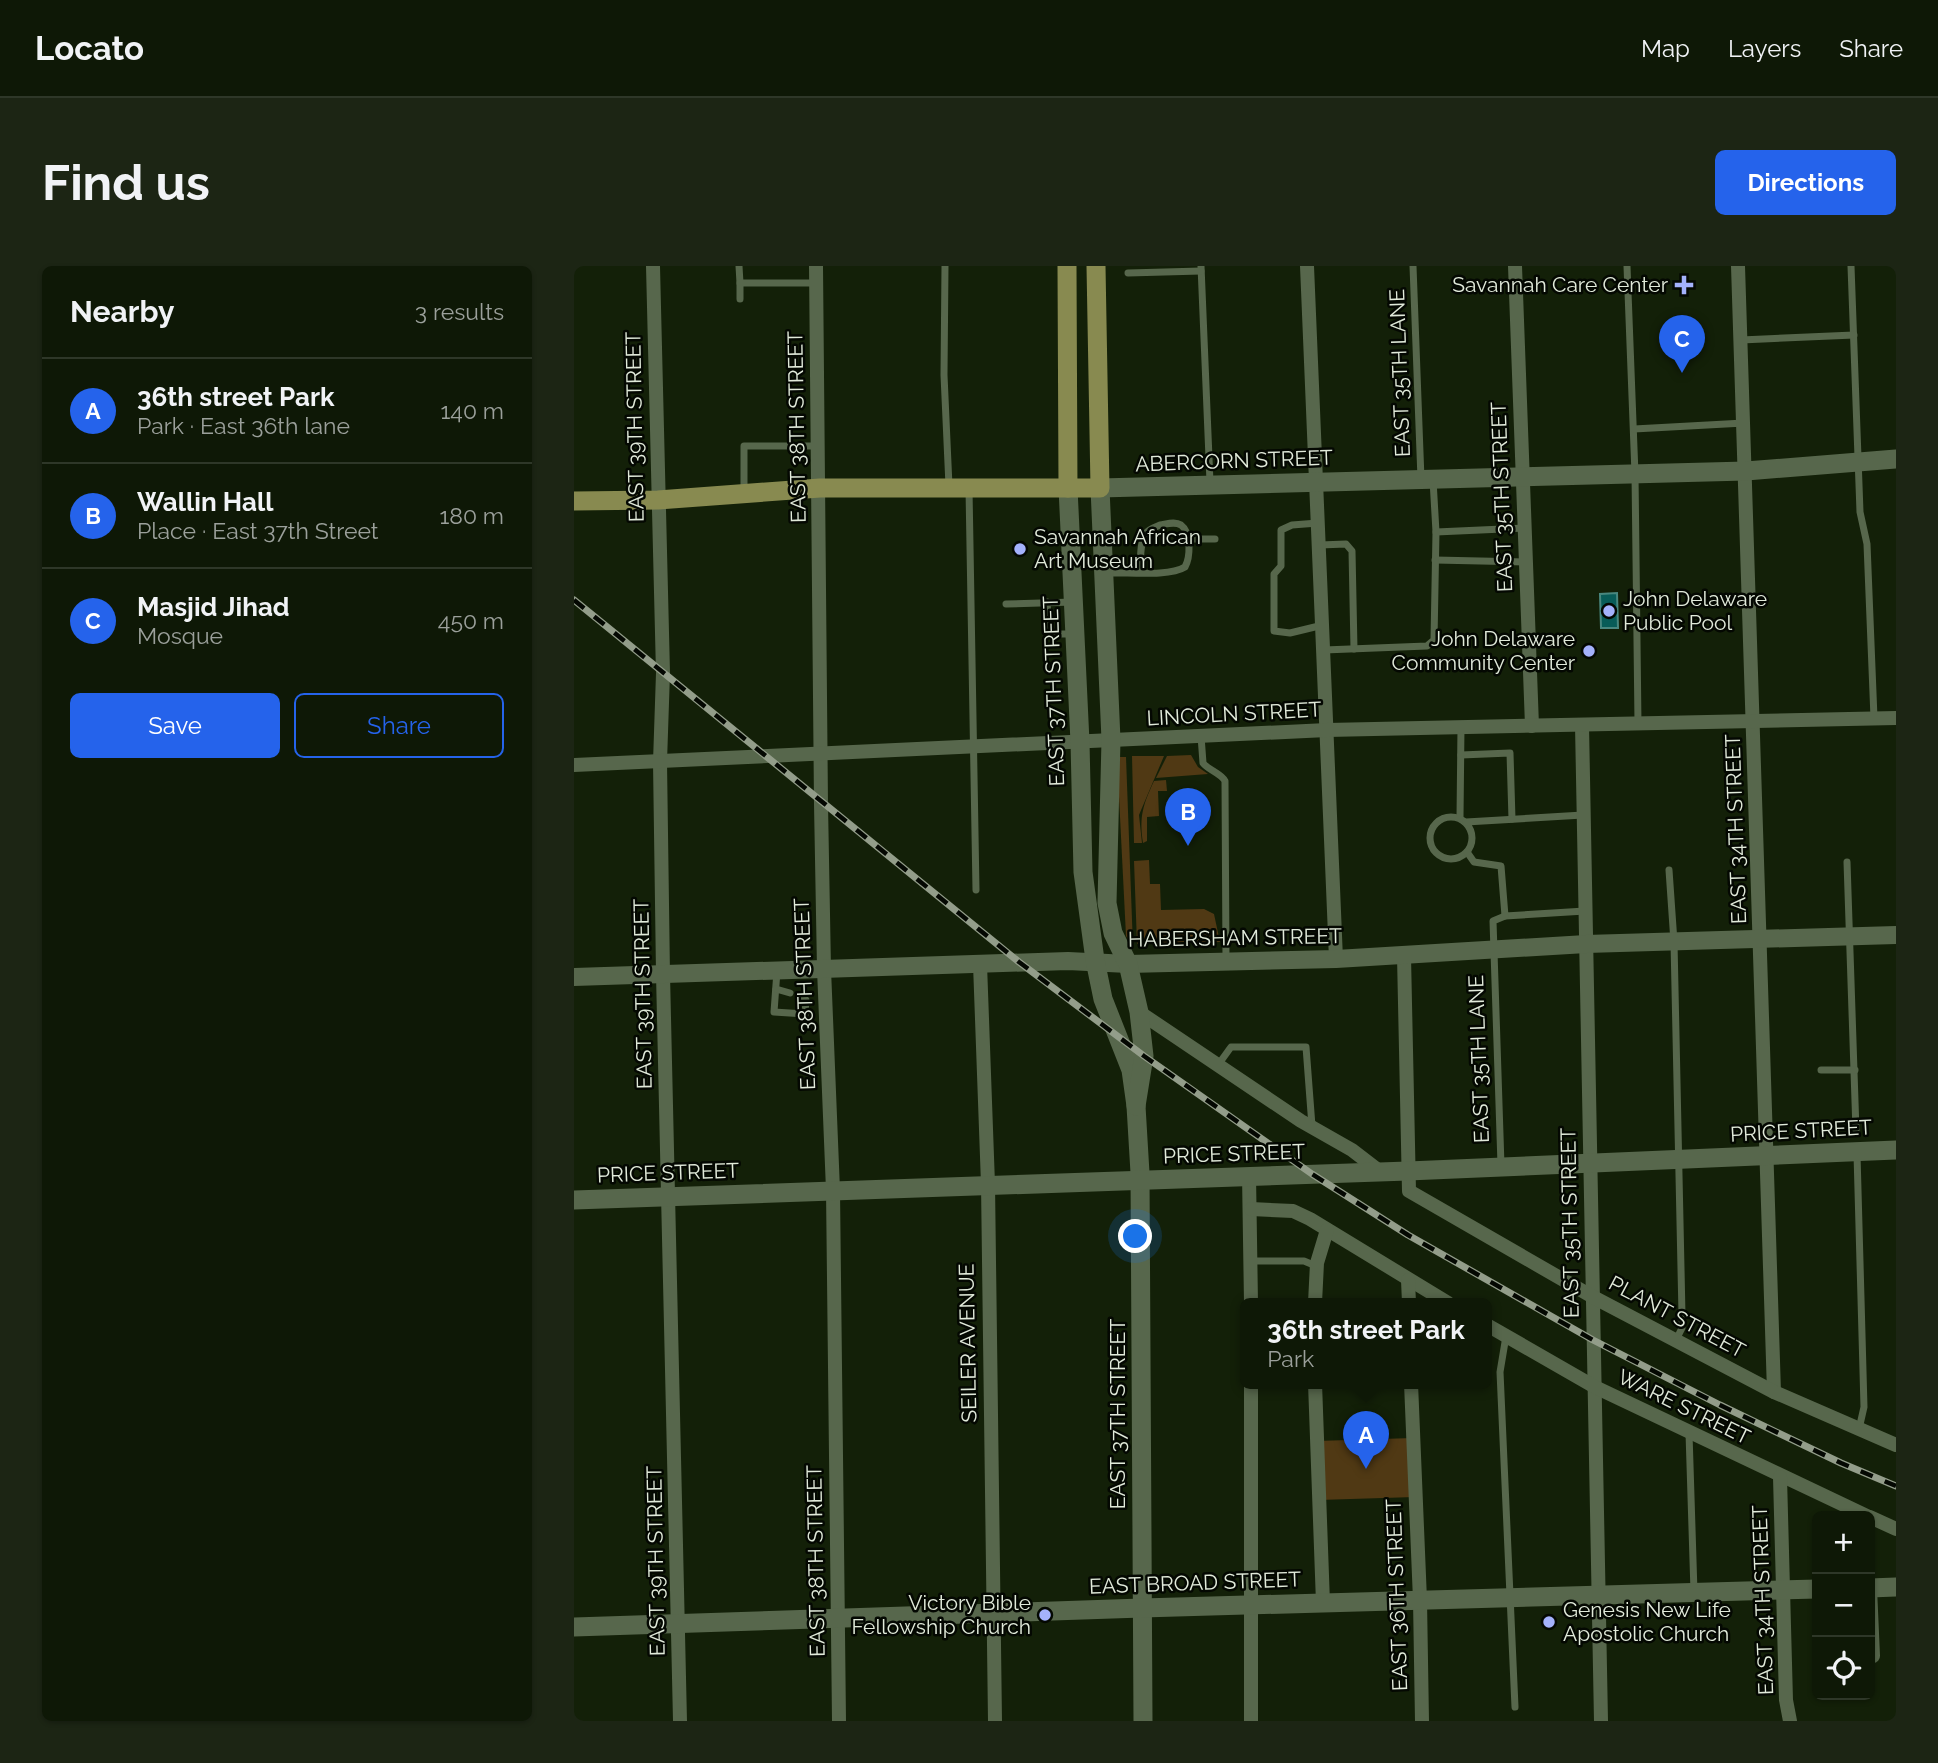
<!DOCTYPE html>
<meta charset="utf-8">
<style>
body{margin:0;font-family:Raleway,sans-serif;background:#1c2514;color:#f1f3f6}
.controls{position:absolute;right:21px;bottom:21px;display:grid;overflow:hidden;border-radius:10px;box-shadow:0 2px 5px #0004}
.controls button{width:63px;height:63px;display:grid;place-items:center;padding:0;border:0;border-bottom:2px solid #2e3728;background:#0e1806;color:#f1f3f6;font:35px sans-serif}
.you{position:absolute;left:562px;top:971px;width:24px;height:24px;margin:-18px;border:5px solid #fff;border-radius:50%;background:#1a73e8;box-shadow:0 0 0 10px #1a73e833}
.badge{display:grid;place-items:center;width:46px;height:46px;border-radius:50%;background:#2563eb;color:#fff;font-size:23px;font-weight:700}
.pin{position:absolute;translate:-50% -58px;filter:drop-shadow(0 2px 4px #0008)}
.pin::after{content:'';position:absolute;top:37px;width:24px;height:21px;background:inherit;clip-path:polygon(0 0,100% 0,50% 100%)}
.popup{position:absolute;left:666px;top:1032px;width:252px;height:91px;box-sizing:border-box;display:grid;place-content:center;border-radius:10px;background:#0e1806;filter:drop-shadow(0 2px 5px #0005);font-size:23px;white-space:nowrap;color:#9ba09b}
.popup b{font-size:26px;color:#f1f3f6}
.popup::after{content:'';position:absolute;left:50%;top:100%;margin-left:-14px;border:14px solid transparent;border-top-color:#0e1806}
.list{margin:0;padding:0;list-style:none}
h2{display:flex;justify-content:space-between;align-items:center;height:91px;margin:0;padding:0 28px;font-size:30px}
h2 small{font-size:23px;font-weight:400;color:#9ba09b}
.list li{display:grid;grid-template-columns:46px 1fr auto;gap:21px;align-items:center;box-sizing:border-box;height:105px;padding:0 28px;border-top:2px solid #2e3728}
.list b{display:block;font-size:26px;white-space:nowrap}
.list p{margin:0;font-size:23px;white-space:nowrap;color:#9ba09b}
.list em{font-size:23px;font-style:normal;color:#9ba09b}
.actions{display:flex;gap:14px;padding:21px 28px}
.actions a{flex:1;padding:16px 0;border:2px solid #2563eb;border-radius:10px;text-align:center;font-size:24px;color:#2563eb}
.actions .main{background:#2563eb;color:#fff}
.icon{flex:none;width:38px;height:38px;fill:none;stroke:currentColor;stroke-width:2;stroke-linecap:round;stroke-linejoin:round}
.map{position:relative;flex:none;width:1322px;height:1455px;overflow:hidden;border-radius:10px}
header{display:flex;align-items:center;gap:42px;box-sizing:border-box;height:98px;padding:0 35px;background:#0e1806;border-bottom:2px solid #2e3728}
header strong{font-size:33px}
nav{display:flex;gap:38px;margin-inline-start:auto;font-size:24px}
.intro{display:flex;align-items:center;justify-content:space-between;box-sizing:border-box;height:168px;padding:0 42px}
h1{margin:0;font-size:49px}
.button{padding:18px 32px;border-radius:10px;background:#2563eb;color:#fff;font-size:24px;font-weight:700}
main{display:flex;gap:42px;padding:0 42px}
aside{flex:1;background:#0e1806;border-radius:10px;box-shadow:0 2px 5px #0004}
.map>svg:first-child{display:block}
.green{fill:#503914}
.water{fill:#085c58;stroke:#49877f;stroke-width:2}
.lines{fill:none;stroke-linecap:round;stroke-linejoin:round}
.service{stroke:#57674c;stroke-width:7}
.minor{stroke:#57674c;stroke-width:14}
.tertiary{stroke:#57674c;stroke-width:18}
.secondary{stroke:#57674c;stroke-width:19}
.primary{stroke:#888a50;stroke-width:19}
.rail-casing{stroke:#939d8a;stroke-width:7}
.rail{stroke:#040802;stroke-width:4.5;stroke-dasharray:13;stroke-linecap:butt}
.poi-dot{fill:#a4b2fc;stroke:#040802;stroke-width:2.5}
.labels{text-anchor:middle;stroke-width:5;stroke-linejoin:round;paint-order:stroke}
.poi-label{font-size:21px;fill:#e1eada;stroke:#040802;text-anchor:end}
.street-label{font-size:21px;fill:#e1eada;stroke:#040802}
</style>
<header>
<strong>Locato</strong>
<nav><a>Map</a><a>Layers</a><a>Share</a></nav>
</header>
<div class="intro"><h1>Find us</h1><a class="button">Directions</a></div>
<main>
<aside>
<h2>Nearby<small>3 results</small></h2>
<ul class="list">
<li><span class="badge">A</span><div><b>36th street Park</b><p>Park · East 36th lane</p></div><em>140 m</em></li>
<li><span class="badge">B</span><div><b>Wallin Hall</b><p>Place · East 37th Street</p></div><em>180 m</em></li>
<li><span class="badge">C</span><div><b>Masjid Jihad</b><p>Mosque</p></div><em>450 m</em></li>
</ul>
<div class="actions"><a class="main">Save</a><a>Share</a></div>
</aside>
<div class="map">
<svg width="1322" height="1455" viewBox="0 0 1322 1455">
<rect width="100%" height="100%" fill="#132008"/>
<g class="green">
<polygon points="617,489 624,501 634,508 582,512 593,490"/>
<polygon points="590,490 565,549 568,577 560,577 558,490"/>
<polygon points="543,491 552,491 559,681 552,670"/>
<path d="M 592,514 L 593,525 L 584,525 L 585,550 L 573,551 L 573,575 L 569,577 C 565,550 569,539 580,515 Z"/>
<polygon points="575,594 576,618 586,618 587,644 630,643 640,648 646,676 563,678 560,595"/>
<polygon points="839,1172 841,1231 745,1234 742,1175"/>
</g>
<polygon class="water" points="1043,327 1044,362 1027,362 1026,328"/>
<g class="lines">
<g class="service">
<polyline points="165,0 166,17"/>
<polyline points="371,0 370,109 375,220"/>
<polyline points="627,0 636,216"/>
<polyline points="839,0 847,213"/>
<polyline points="1053,0 1061,208 1064,457"/>
<polyline points="1277,0 1286,246 1293,278 1300,452"/>
<polyline points="554,7 627,5"/>
<polyline points="166,33 166,17 241,17"/>
<polyline points="1167,74 1280,69"/>
<polyline points="1060,163 1170,157"/>
<polyline points="395,223 402,624"/>
<polyline points="170,227 170,180 244,180"/>
<polyline points="744,257 718,259 707,264 707,300 700,308 700,365 716,367 749,359"/>
<polyline points="862,266 951,262"/>
<polyline points="613,273 641,273"/>
<polyline points="746,279 772,278 778,285 780,383"/>
<polyline points="861,294 952,296"/>
<path d="M 532,307 C 553,306 595,311 611,301 C 616,292 618,267 607,259 C 601,255 593,258 586,259 C 581,261 575,263 572,267 C 565,277 567,295 566,306"/>
<polyline points="473,336 475,368 499,368"/>
<polyline points="432,338 499,336"/>
<polyline points="750,384 853,380 860,374 862,266 859,214"/>
<path d="M 627,470 L 629,497 C 634,504 647,507 651,515 L 652,696"/>
<polyline points="887,489 936,487 938,553"/>
<circle cx="877" cy="572" r="21"/>
<polyline points="886,552 887,461"/>
<polyline points="892,556 1009,549"/>
<polyline points="893,586 900,596 927,600 931,650 1011,645"/>
<polyline points="1273,596 1282,865"/>
<polyline points="1095,604 1100,676 1108,1049 1108,1062 1102,1074"/>
<polyline points="203,705 200,746 231,748 232,734 228,732"/>
<polyline points="202,723 216,727"/>
<polyline points="644,799 657,781 732,781 738,860"/>
<polyline points="1247,804 1281,804"/>
<polyline points="1283,888 1290,1141 1285,1163"/>
<polyline points="927,899 919,655 931,650"/>
<polyline points="677,995 730,995 742,1000"/>
<polyline points="932,1070 926,1106 941,1441"/>
<polyline points="1115,1167 1120,1326"/>
</g>
<g class="minor">
<polyline points="79,0 89,407 86,496 89,708 106,1455"/>
<polyline points="242,0 247,538 250,703 259,924 265,1455"/>
<polyline points="733,0 762,693"/>
<polyline points="941,0 958,460"/>
<polyline points="1164,0 1200,1126"/>
<polyline points="1008,459 1027,1455"/>
<polyline points="0,499 753,464 1322,452"/>
<polyline points="830,690 835,925 1019,1031 1200,1126 1322,1179"/>
<polyline points="406,698 414,918 421,1455"/>
<polyline points="565,746 727,855 778,884 804,904"/>
<polyline points="675,909 677,1037"/>
<polyline points="677,943 719,945 736,953 874,1037"/>
<polyline points="834,1014 835,1037"/>
<polyline points="741,1037 743,997 753,964"/>
<polyline points="913,1059 1021,1121 1293,1250"/>
<polyline points="677,1117 677,1455"/>
<polyline points="741,1117 749,1337"/>
<polyline points="837,1117 846,1334 848,1455"/>
<polyline points="1206,1211 1212,1434 1216,1455"/>
<polyline points="1296,1251 1322,1263"/>
<polyline points="1296,1322 1299,1390"/>
</g>
<polyline class="tertiary" points="0,711 494,695 554,698 762,693 1012,678 1322,669"/>
<g class="secondary">
<polyline points="494,222 506,476 509,606 521,694 529,733 557,804 562,840 566,907 569,1455"/>
<polyline points="562,840 570,790 565,746 554,698 539,667 533,637 537,474 526,222 1172,205 1322,193"/>
<polyline points="0,934 834,905 1322,884"/>
<polyline points="1296,1322 1322,1321"/>
<polyline points="0,1361 568,1342 1243,1323"/>
</g>
<g class="primary">
<polyline points="493,0 494,222"/>
<polyline points="0,235 84,234 246,222 526,222 522,0"/>
</g>
<defs>
<polyline id="rail" points="0,334 445,696 570,790 738,908 834,969 1019,1074 1146,1139 1267,1197 1322,1220"/>
</defs>
<use href="#rail" class="rail-casing"/>
<use href="#rail" class="rail"/>
</g>
<g class="poi-dot">
<path d="M1106.5 8.5h7v7h7v7h-7v7h-7v-7h-7v-7h7z"/>
<circle cx="446" cy="283" r="7"/>
<circle cx="1035" cy="345" r="7"/>
<circle cx="1015" cy="385" r="7"/>
<circle cx="471" cy="1349" r="7"/>
<circle cx="975" cy="1356" r="7"/>
</g>
<g class="labels">
<g class="poi-label">
<text x="1094" y="26">Savannah Care Center</text>
<text x="460" y="278" text-anchor="start">Savannah African<tspan x="460" dy="24">Art Museum</tspan></text>
<text x="1049" y="340" text-anchor="start">John Delaware<tspan x="1049" dy="24">Public Pool</tspan></text>
<text x="1001" y="380">John Delaware<tspan x="1001" dy="24">Community Center</tspan></text>
<text x="457" y="1344">Victory Bible<tspan x="457" dy="24">Fellowship Church</tspan></text>
<text x="989" y="1351" text-anchor="start">Genesis New Life<tspan x="989" dy="24">Apostolic Church</tspan></text>
</g>
<g class="street-label">
<text transform="translate(826 107) rotate(-92)" y="7">EAST 35TH LANE</text>
<text transform="translate(61 161) rotate(-91)" y="7">EAST 39TH STREET</text>
<text transform="translate(223 161) rotate(-91)" y="7">EAST 38TH STREET</text>
<text transform="translate(660 195) rotate(-2)" y="7">ABERCORN STREET</text>
<text transform="translate(928 231) rotate(-92)" y="7">EAST 35TH STREET</text>
<text transform="translate(480 425) rotate(-92)" y="7">EAST 37TH STREET</text>
<text transform="translate(660 448) rotate(-3)" y="7">LINCOLN STREET</text>
<text transform="translate(1162 563) rotate(-92)" y="7">EAST 34TH STREET</text>
<text transform="translate(661 672) rotate(-1)" y="7">HABERSHAM STREET</text>
<text transform="translate(69 728) rotate(-91)" y="7">EAST 39TH STREET</text>
<text transform="translate(231 728) rotate(-92)" y="7">EAST 38TH STREET</text>
<text transform="translate(905 793) rotate(-92)" y="7">EAST 35TH LANE</text>
<text transform="translate(1227 865) rotate(-3)" y="7">PRICE STREET</text>
<text transform="translate(660 888) rotate(-2)" y="7">PRICE STREET</text>
<text transform="translate(94 907) rotate(-2)" y="7">PRICE STREET</text>
<text transform="translate(996 957) rotate(-91)" y="7">EAST 35TH STREET</text>
<text transform="translate(1103 1051) rotate(28)" y="7">PLANT STREET</text>
<text transform="translate(394 1077) rotate(-91)" y="7">SEILER AVENUE</text>
<text transform="translate(1110 1141) rotate(26)" y="7">WARE STREET</text>
<text transform="translate(544 1148) rotate(-90)" y="7">EAST 37TH STREET</text>
<text transform="translate(82 1295) rotate(-91)" y="7">EAST 39TH STREET</text>
<text transform="translate(242 1295) rotate(-91)" y="7">EAST 38TH STREET</text>
<text transform="translate(621 1317) rotate(-2)" y="7">EAST BROAD STREET</text>
<text transform="translate(823 1329) rotate(-92)" y="7">EAST 36TH STREET</text>
<text transform="translate(1189 1334) rotate(-92)" y="7">EAST 34TH STREET</text>
</g>
</g>
</svg>
<div class="controls">
<button>+</button>
<button>−</button>
<button><svg class="icon" aria-label="locate" viewBox="0 0 24 24"><circle cx="12" cy="12" r="6"/><path d="M12 2v4M12 18v4M2 12h4M18 12h4"/></svg></button>
</div>
<div class="you"></div>
<div class="pin badge" style="left:792px;top:1203px">A</div>
<div class="popup"><b>36th street Park</b>Park</div>
<div class="pin badge" style="left:614px;top:580px">B</div>
<div class="pin badge" style="left:1108px;top:107px">C</div>
</div>
</main>
